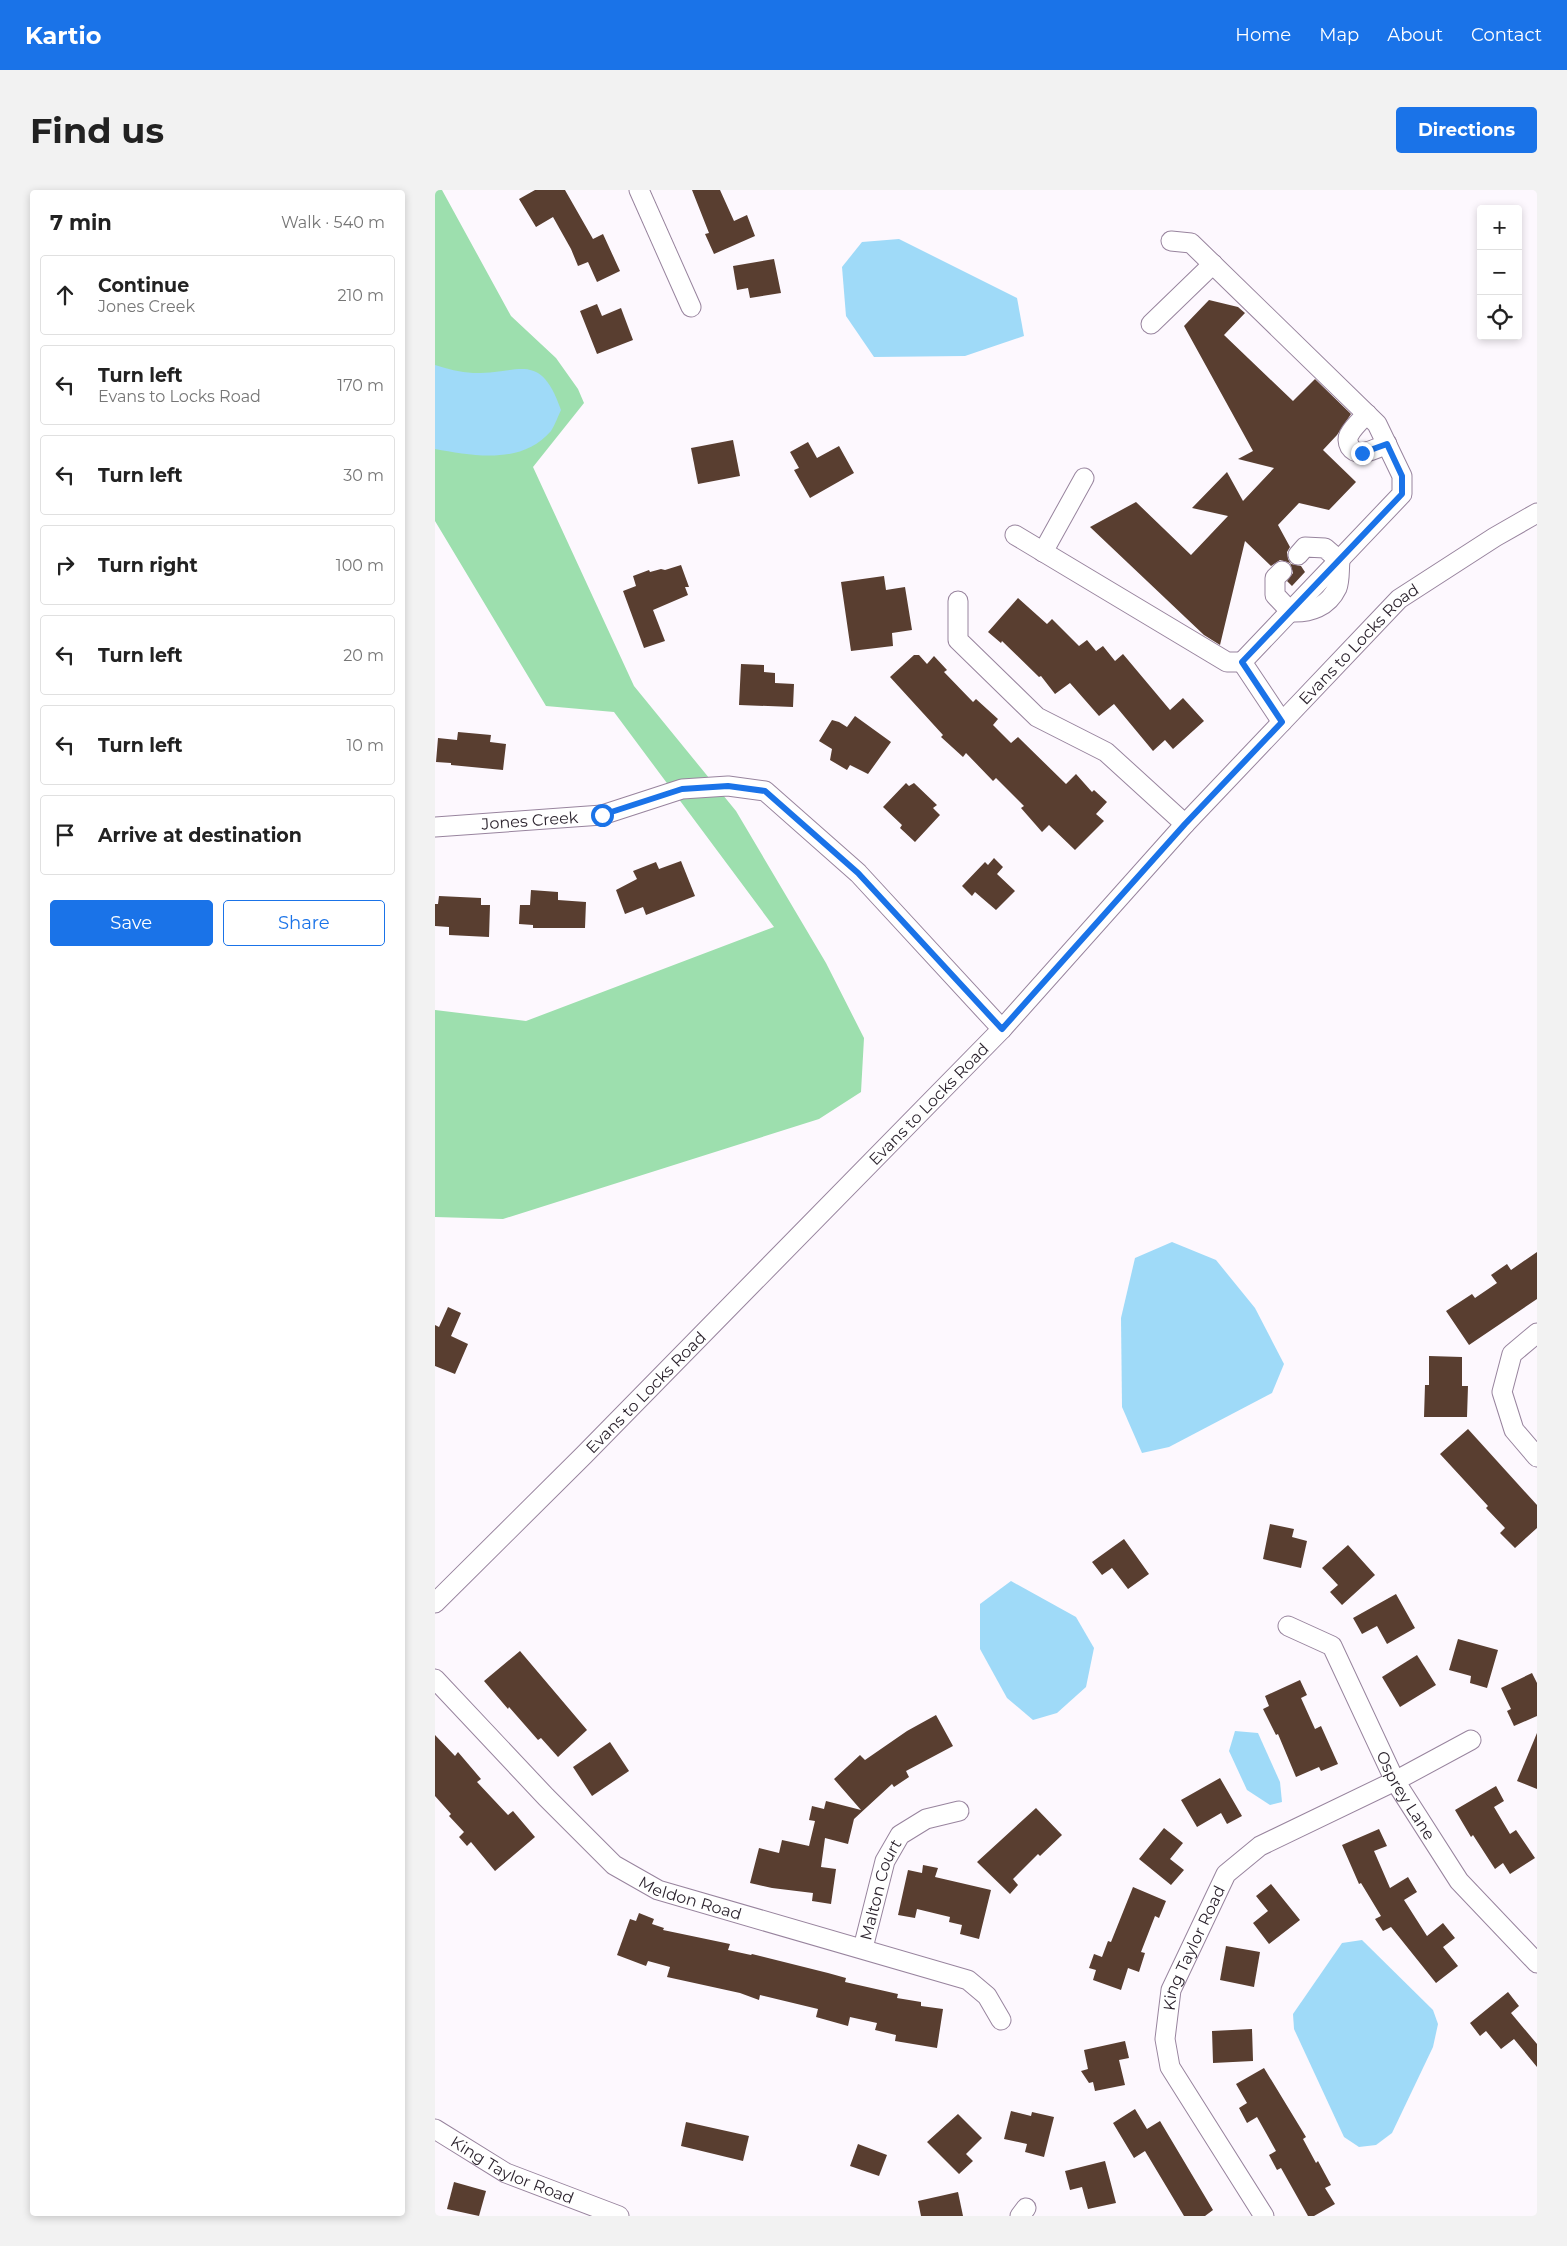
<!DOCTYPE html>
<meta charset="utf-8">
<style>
body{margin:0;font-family:Montserrat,sans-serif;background:#f2f2f2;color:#222}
.controls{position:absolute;right:15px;top:15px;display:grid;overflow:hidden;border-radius:5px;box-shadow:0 2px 8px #0003}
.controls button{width:45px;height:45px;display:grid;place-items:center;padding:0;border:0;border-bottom:1px solid #e0e0e0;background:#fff;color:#222;font:25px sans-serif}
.stop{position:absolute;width:15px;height:15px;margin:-11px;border:4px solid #1a73e8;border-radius:50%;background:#fff}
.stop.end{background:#1a73e8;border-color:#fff;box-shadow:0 1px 5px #0008}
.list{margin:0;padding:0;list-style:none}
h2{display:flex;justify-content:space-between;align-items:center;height:65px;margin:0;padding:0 20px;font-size:21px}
h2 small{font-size:16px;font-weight:400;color:#767676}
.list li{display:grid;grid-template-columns:32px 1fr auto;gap:15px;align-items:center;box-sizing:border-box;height:80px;margin:0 10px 10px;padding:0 10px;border:1px solid #e0e0e0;border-radius:5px}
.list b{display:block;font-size:19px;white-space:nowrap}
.list p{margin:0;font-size:16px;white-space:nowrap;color:#767676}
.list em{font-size:16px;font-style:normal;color:#767676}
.actions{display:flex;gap:10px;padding:15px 20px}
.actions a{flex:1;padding:11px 0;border:1px solid #1a73e8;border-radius:5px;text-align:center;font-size:18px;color:#1a73e8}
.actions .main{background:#1a73e8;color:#fff}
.icon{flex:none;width:28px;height:28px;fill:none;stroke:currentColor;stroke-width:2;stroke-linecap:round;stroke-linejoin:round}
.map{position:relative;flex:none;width:1102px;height:2026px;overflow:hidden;border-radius:5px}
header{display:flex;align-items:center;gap:30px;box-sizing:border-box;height:70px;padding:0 25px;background:#1a73e8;color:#fff}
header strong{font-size:24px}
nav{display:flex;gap:28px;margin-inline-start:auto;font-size:18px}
.intro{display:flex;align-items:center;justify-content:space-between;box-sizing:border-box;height:120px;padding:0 30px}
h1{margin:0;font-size:35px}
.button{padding:12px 22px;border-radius:5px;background:#1a73e8;color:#fff;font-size:18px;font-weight:700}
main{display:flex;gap:30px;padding:0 30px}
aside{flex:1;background:#fff;border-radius:5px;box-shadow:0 2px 8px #0003}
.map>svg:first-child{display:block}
.green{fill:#9ddfae}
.water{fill:#9fdaf8}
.building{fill:#593e30}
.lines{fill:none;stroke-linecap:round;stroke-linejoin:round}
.minor-casing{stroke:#98849e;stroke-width:21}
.minor{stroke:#fff;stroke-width:19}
.route{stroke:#1a73e8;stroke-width:6}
.labels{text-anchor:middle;stroke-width:5;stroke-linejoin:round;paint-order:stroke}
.street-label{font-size:16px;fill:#2d252f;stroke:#fff}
</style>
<header>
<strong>Kartio</strong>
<nav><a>Home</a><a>Map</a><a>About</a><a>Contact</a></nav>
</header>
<div class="intro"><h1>Find us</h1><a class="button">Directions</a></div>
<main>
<aside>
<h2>7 min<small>Walk · 540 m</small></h2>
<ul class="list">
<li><svg class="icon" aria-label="ahead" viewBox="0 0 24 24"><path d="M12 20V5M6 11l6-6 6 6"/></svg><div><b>Continue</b><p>Jones Creek</p></div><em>210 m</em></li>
<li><svg class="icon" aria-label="left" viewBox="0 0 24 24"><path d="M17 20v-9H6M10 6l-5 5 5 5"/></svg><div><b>Turn left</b><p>Evans to Locks Road</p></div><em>170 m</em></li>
<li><svg class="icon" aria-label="left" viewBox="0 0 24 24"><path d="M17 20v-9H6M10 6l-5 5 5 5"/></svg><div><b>Turn left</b></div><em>30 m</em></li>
<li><svg class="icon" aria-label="right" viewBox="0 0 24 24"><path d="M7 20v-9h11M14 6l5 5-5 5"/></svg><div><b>Turn right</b></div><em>100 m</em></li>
<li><svg class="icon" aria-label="left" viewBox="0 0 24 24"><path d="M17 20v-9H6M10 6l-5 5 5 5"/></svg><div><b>Turn left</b></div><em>20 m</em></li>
<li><svg class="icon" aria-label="left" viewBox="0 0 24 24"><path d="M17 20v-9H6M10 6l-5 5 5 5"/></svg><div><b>Turn left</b></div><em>10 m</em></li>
<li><svg class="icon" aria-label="arrive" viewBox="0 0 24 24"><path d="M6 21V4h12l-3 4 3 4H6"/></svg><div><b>Arrive at destination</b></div></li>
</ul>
<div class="actions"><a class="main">Save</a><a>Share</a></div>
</aside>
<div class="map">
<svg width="1102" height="2026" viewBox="0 0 1102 2026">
<rect width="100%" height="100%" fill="#fdf8fe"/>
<polygon class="green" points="0,0 7,0 76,126 121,168 143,199 149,213 98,277 199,496 301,621 391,773 429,848 426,902 384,929 68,1029 0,1027 0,820 91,831 339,737 179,522 111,516 0,331"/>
<g class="water">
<polygon points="464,49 582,108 589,146 530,166 439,167 411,126 407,77 427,52"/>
<path d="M 0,175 C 12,179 25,182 38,183 C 85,184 105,160 126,220 C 123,226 120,235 116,241 C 87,275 39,266 0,259 Z"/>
<polygon points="737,1052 781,1070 820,1118 849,1174 837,1203 734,1257 707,1263 687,1217 686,1128 700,1068"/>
<polygon points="576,1391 641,1427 659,1458 651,1497 622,1523 598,1530 572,1508 545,1459 545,1414"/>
<polygon points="800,1541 823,1543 845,1592 847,1612 835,1615 812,1600 794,1561"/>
<polygon points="927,1750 998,1820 1003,1834 998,1857 957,1943 941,1955 924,1957 909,1947 859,1839 858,1824 907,1753"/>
</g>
<g class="building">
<polygon points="100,0 130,0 158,49 168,44 185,81 162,92 153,72 143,76 136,59 118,27 101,37 84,9"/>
<polygon points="257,0 285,0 299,31 312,25 320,46 279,64 270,44 274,43"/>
<polygon points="339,69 346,103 315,108 313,98 302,100 298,76"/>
<polygon points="774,110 803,117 810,123 789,145 858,211 880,189 916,224 902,245 888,260 921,292 894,320 864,313 843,335 855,357 852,362 853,369 856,374 866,376 870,382 857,396 852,391 858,383 855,373 845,370 836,376 810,351 785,455 769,445 655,337 701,312 756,365 793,326 757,318 792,282 808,311 839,278 803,269 818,261 749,136"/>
<polygon points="162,114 167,126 186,118 198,150 162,164 145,121"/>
<polygon points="298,250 305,286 263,294 256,258"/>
<polygon points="373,252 382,268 404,256 419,283 375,308 359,280 364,278 355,262"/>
<polygon points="246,375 254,397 250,397 253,405 218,420 230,451 209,458 188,401 201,396 198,386 214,380 215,382 226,379 230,380"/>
<polygon points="449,386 451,400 470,397 477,440 457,443 458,456 416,461 406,392"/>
<polygon points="583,408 612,434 617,429 644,456 652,450 661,461 668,456 680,471 688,464 735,520 748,508 769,531 738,559 730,550 718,561 679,514 664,526 635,493 620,504 606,486 604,487 567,451 566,453 553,442"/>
<polygon points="479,465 484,465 492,474 499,466 512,480 509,482 538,512 541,509 563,529 558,535 576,553 583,547 631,594 641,584 657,602 659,600 672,612 661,624 669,631 640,660 614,635 607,642 586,618 589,616 561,588 558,591 531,563 528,567 506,547 508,545 455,487"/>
<polygon points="306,474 329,475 329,482 340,483 340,493 359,494 358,517 304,515"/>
<polygon points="420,526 456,552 433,584 415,575 412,580 395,570 397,559 384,551 397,530 404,532 412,537"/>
<polygon points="23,542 56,545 55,552 71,554 68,580 16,575 16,573 1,572 3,548 22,550"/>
<polygon points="471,593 474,596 479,593 502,615 498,618 505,625 480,652 465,638 467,635 448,617"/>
<polygon points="559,668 568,677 562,684 580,701 561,720 540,702 537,706 527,696 550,672 553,675"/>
<polygon points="246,671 260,706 211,725 208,717 190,724 181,700 202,689 198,681 221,672 224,679"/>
<polygon points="96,700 123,702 123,710 151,712 150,738 98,738 98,735 84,734 85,715 95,715"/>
<polygon points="4,706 46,708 46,715 55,715 54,747 14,745 14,737 0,736 0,714 3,714"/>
<polygon points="1102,1062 1102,1109 1034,1155 1011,1121 1037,1104 1040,1108 1062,1093 1056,1085 1072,1074 1076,1080"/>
<polygon points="13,1117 26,1123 16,1146 33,1154 20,1184 0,1176 0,1135 4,1137"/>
<polygon points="994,1166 1027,1167 1027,1196 1033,1196 1032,1227 989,1227 990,1195 994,1195"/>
<polygon points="1033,1239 1102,1315 1102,1338 1080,1358 1065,1343 1070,1338 1051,1318 1053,1316 1005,1264"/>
<polygon points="835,1334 859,1339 857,1347 872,1351 866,1378 828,1369"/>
<polygon points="689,1349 714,1384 693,1399 677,1378 667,1385 657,1372"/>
<polygon points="913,1355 940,1385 907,1415 895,1402 903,1395 887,1378"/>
<polygon points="961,1404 980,1438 952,1454 942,1436 927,1444 918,1428"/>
<polygon points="1023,1449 1063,1460 1052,1498 1035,1493 1036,1486 1014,1480"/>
<polygon points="85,1461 152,1540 123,1567 106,1548 103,1550 74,1517 73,1519 49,1491"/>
<polygon points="982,1465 1001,1495 965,1517 947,1487"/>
<polygon points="1097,1483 1102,1493 1102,1526 1079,1536 1072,1521 1076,1519 1066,1498"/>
<polygon points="865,1490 872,1505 866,1508 880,1539 886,1536 903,1574 886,1581 884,1577 861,1587 843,1544 841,1545 828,1519 834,1516 830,1506"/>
<polygon points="501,1525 518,1556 471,1581 474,1587 459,1597 457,1594 419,1629 413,1654 390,1648 386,1677 401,1679 396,1714 377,1711 378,1703 337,1698 315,1693 324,1658 344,1663 347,1650 374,1656 380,1631 374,1630 377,1616 389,1619 391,1611 426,1620 399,1589 425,1565 430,1570 472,1541"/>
<polygon points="1102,1543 1102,1599 1082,1591"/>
<polygon points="0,1545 20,1566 23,1562 46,1589 42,1592 73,1625 78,1621 100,1647 60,1681 36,1652 32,1656 24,1647 29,1642 14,1626 16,1624 0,1606"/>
<polygon points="175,1552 194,1581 157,1606 138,1577"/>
<polygon points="785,1588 807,1626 792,1634 786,1623 762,1637 746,1610"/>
<polygon points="1061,1596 1069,1611 1059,1617 1075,1644 1081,1640 1100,1668 1075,1684 1068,1673 1060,1679 1038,1645 1036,1647 1020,1620"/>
<polygon points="601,1618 627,1645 605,1666 603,1664 578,1689 583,1695 575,1704 542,1672"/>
<polygon points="729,1638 748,1653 735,1669 749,1680 736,1695 704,1669"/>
<polygon points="944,1639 952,1656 939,1661 955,1698 973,1687 982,1702 969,1710 992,1746 1008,1733 1020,1748 1008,1757 1023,1776 1001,1793 956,1737 948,1741 940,1729 946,1726 926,1693 924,1694 907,1655"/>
<polygon points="488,1675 503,1678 500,1687 556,1700 544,1749 525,1744 527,1735 514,1732 515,1727 482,1719 480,1728 463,1725 473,1680 487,1683"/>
<polygon points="836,1694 865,1730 834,1754 818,1733 833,1721 821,1706"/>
<polygon points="698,1697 731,1711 724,1728 720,1726 706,1762 710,1763 704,1782 693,1778 686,1800 658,1790 661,1780 654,1778 659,1764 667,1767 673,1751 676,1752"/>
<polygon points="204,1723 219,1729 217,1734 229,1738 228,1740 295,1754 293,1760 316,1765 317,1764 393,1783 411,1788 410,1792 463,1804 462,1808 486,1812 486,1816 508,1819 502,1858 460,1851 461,1845 440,1840 442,1833 415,1827 413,1836 381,1827 383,1819 325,1805 324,1810 305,1803 232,1787 235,1777 213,1771 211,1776 182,1765 195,1729 201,1731"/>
<polygon points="791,1756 825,1762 819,1797 785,1790"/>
<polygon points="1073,1802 1084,1816 1076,1823 1102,1854 1102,1877 1079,1849 1066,1859 1051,1841 1045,1846 1035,1833"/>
<polygon points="817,1839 818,1871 778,1873 777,1841"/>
<polygon points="690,1851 694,1868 684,1870 690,1895 660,1901 658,1892 654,1893 646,1881 653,1879 649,1860"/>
<polygon points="829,1878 871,1947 868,1949 881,1973 883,1971 896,1995 890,1998 900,2014 879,2026 873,2026 846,1978 842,1980 834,1965 841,1961 822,1927 812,1933 804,1918 812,1913 801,1894"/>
<polygon points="700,1919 712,1939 725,1931 778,2020 770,2026 749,2026 710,1961 699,1968 678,1933"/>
<polygon points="576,1921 596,1926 597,1922 619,1927 609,1967 590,1962 592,1954 569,1949"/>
<polygon points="523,1924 547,1948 531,1964 538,1971 524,1984 492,1952"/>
<polygon points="251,1932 314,1946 308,1971 246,1956"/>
<polygon points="423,1954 452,1965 444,1986 415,1976"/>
<polygon points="670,1971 681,2013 653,2019 647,1997 635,2000 630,1981"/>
<polygon points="19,1992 51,2001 44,2026 12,2019"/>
<polygon points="523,2002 528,2026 486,2026 483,2011"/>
</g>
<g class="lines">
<defs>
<g id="minor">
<polyline points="204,0 256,117"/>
<polyline points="736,51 756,53 942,234 967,286 967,304 807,472 847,532"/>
<polyline points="716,134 778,74"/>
<path d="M 932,224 C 926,230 918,237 914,245 C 912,249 913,253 915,257 C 923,269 942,258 952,254"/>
<polyline points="580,345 792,472 807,472"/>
<polyline points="608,362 649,288"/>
<path d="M 847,381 L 840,388 L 840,405 L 856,422 C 875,423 893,417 902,398 C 905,391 904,379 905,371 L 890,358 L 870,357 L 863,365"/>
<polyline points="523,411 523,450 602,527 671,562 750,634"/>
<path id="s1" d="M 0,637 L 167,625 L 247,599 L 293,596 L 330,601 L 423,683 L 567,839"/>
<polyline points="1102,1143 1077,1164 1067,1202 1079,1240 1102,1267"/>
<path id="s2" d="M 0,1413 L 149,1265 L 567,839 L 750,634 L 964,409 L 1060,347 L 1102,323"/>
<path id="s3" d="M 853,1436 L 897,1456 L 960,1591 L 1024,1691 L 1102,1773"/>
<path id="s4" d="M 0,1489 L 111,1607 L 179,1675 L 223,1700 L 533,1790 L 552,1806 L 566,1830"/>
<path id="s5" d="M 428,1758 L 450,1671 L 465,1645 L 491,1629 L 524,1621"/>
<path id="s6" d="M 0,1939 L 71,1983 L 184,2026"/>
<polyline points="585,2026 591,2018"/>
<path id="s7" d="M 829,2026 L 735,1877 L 730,1849 L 736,1800 L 791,1684 L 825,1656 L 960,1591 L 1036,1550"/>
</g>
</defs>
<use href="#minor" class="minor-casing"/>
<use href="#minor" class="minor"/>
</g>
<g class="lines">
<polyline class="route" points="167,625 247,599 293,596 330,601 423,683 567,839 750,634 847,532 807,472 967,304 967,286 952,254 927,263"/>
</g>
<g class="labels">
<g class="street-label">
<text dy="6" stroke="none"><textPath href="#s2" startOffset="1332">Evans to Locks Road</textPath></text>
<text dy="6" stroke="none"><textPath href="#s1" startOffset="95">Jones Creek</textPath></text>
<text dy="6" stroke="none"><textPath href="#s2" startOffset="702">Evans to Locks Road</textPath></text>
<text dy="6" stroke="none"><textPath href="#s2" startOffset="298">Evans to Locks Road</textPath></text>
<text dy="6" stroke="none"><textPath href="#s3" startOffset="215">Osprey Lane</textPath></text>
<text dy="6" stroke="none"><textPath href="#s5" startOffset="61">Malton Court</textPath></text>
<text dy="6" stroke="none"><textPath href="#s4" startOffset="342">Meldon Road</textPath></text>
<text dy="6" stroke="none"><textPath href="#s7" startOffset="301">King Taylor Road</textPath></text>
<text dy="6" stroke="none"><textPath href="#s6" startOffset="88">King Taylor Road</textPath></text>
</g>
</g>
</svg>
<div class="controls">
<button>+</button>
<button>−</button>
<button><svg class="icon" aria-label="locate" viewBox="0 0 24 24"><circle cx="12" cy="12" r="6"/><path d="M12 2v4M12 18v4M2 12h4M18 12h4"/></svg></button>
</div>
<div class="stop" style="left:167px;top:625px"></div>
<div class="stop end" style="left:927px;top:263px"></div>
</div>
</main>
